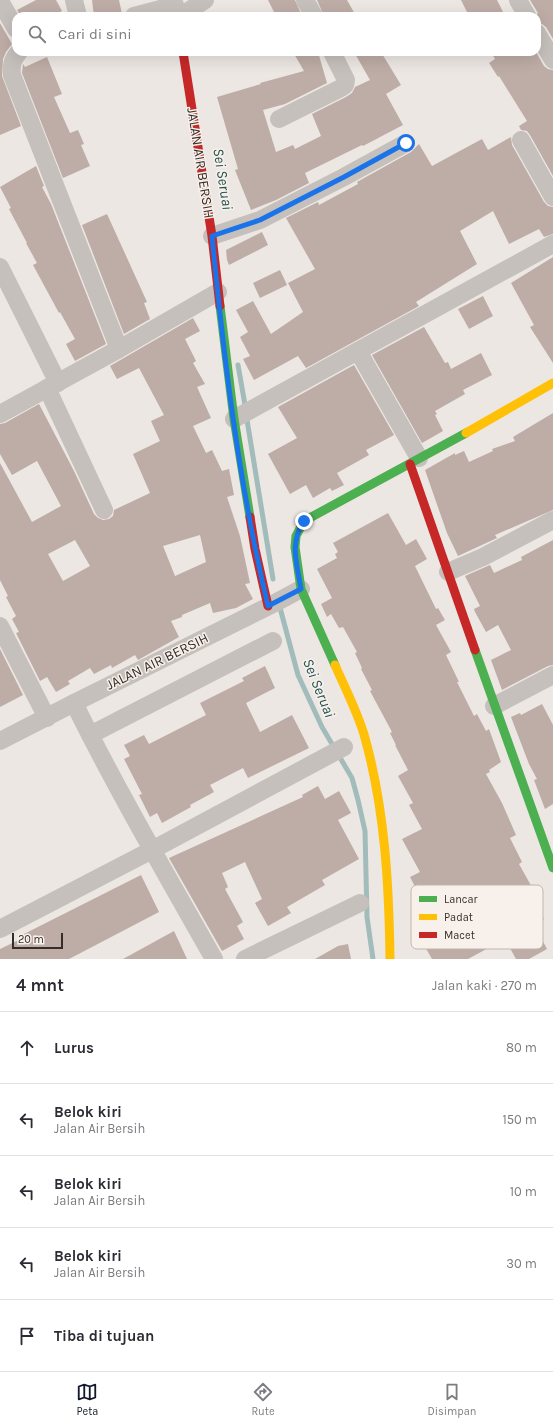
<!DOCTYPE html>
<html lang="id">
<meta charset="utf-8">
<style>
body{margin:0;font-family:Karla,sans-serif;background:#f7f7f7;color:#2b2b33}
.scale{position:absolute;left:12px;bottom:10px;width:51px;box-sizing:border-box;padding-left:4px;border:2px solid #362d2a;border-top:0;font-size:11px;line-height:14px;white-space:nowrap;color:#362d2a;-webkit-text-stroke:3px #f8f1eb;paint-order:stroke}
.stop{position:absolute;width:12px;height:12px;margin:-9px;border:3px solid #1a73e8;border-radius:50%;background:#fff}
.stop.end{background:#1a73e8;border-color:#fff;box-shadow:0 1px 4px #0008}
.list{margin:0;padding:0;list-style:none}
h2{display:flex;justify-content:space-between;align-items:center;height:52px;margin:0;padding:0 16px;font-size:17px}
h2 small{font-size:13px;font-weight:400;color:#7c7c81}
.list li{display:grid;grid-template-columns:26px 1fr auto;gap:12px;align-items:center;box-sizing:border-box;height:72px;padding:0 16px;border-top:1px solid #e1e1e2}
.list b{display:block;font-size:15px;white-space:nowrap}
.list p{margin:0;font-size:13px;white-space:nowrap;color:#7c7c81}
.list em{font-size:13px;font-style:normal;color:#7c7c81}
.icon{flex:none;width:22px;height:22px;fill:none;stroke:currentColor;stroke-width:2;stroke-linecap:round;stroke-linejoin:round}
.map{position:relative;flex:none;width:553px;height:959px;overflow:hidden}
.search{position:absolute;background:#fff;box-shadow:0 4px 16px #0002;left:12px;right:12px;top:12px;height:44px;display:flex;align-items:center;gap:10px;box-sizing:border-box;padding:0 14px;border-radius:12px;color:#7c7c81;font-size:15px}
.sheet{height:412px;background:#fff}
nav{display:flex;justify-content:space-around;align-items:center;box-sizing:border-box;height:56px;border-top:1px solid #e1e1e2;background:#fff;font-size:11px;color:#7c7c81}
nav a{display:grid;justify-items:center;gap:2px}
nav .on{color:#111827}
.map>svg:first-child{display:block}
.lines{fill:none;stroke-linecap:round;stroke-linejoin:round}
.stream{stroke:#a1bcbb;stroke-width:5}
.building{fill:#beaca6;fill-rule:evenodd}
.street{stroke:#c5c0bc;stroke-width:18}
.fast{stroke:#4caf50;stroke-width:9}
.slow{stroke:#ffc107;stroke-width:9}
.jam{stroke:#c62828;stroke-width:9}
.route{stroke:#1a73e8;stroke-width:5}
.labels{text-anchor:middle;stroke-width:3;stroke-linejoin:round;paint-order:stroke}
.street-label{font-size:14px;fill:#362d2a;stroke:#f8f1eb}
.water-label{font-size:15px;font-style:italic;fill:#245353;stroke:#f8f1eb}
.key{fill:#f8f1eb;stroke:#beb6b1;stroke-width:1}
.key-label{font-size:11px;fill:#362d2a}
</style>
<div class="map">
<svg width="553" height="959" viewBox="0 0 553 959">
<rect width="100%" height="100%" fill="#ece7e3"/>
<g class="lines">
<g class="stream">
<polyline points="238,365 245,405"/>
<polyline points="247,420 273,579"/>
<polyline points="279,604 298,675 322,727 352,778 358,800 365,831 367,917 373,959"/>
</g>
</g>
<g class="building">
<polygon points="36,0 56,0 62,11 53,16 21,16 17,10"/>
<polygon points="92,0 119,0 122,14 114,16 94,16"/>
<polygon points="268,0 295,0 302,16 276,16"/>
<polygon points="317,0 347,0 356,16 324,16"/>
<polygon points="461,0 497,0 505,16 469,16"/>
<polygon points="530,0 553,0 553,39 546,27 542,24 537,23 537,14 538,13"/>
<polygon points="0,23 12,44 6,52 3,59 2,76 21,126 0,135"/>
<polygon points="293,52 318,52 327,83 285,104 263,110 276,152 293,145 295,149 321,136 312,114 346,97 352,93 355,87 370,80 354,52 381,52 401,85 386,94 403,125 363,146 362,145 305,173 309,183 276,200 251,210 235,170 238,169 217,97 261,84 260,83 304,71"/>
<polygon points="491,52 536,52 544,66 548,69 553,70 553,176 530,135 527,131 521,130 519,126 527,121 499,76 498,77 489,63 495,59"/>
<polygon points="47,57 62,94 54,97 70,133 78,130 84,144 81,145 90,166 63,178 22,73 23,64 25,67"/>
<polygon points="511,137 512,145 544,202 548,206 553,207 553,234 544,237 539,229 509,244 493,211 460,231 477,264 416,302 419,306 306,368 298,356 254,380 243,359 250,356 240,337 248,332 236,310 253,301 271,334 303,312 288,283 315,269 286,218 318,202 319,205 358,184 357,182 411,152 419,144 432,166 482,139 488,150"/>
<polygon points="36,166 44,186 42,187 51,204 106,344 75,361 66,344 75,339 60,312 59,313 33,265 37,263 26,243 27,243 9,209 11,208 0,187"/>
<polygon points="107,214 147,302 144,303 150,319 124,334 82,225"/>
<polygon points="262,232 268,245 229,265 227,260 226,250"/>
<polygon points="553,257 553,363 530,327 534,325 511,283"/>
<polygon points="280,270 287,285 260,298 253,283"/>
<polygon points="483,296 493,316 469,329 458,309"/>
<path d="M 193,318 L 200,331 L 185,339 L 196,361 L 193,363 L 205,384 L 197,387 L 211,418 L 193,426 L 206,453 L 212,450 L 222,471 L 229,469 L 234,495 L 227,497 L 240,536 L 250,583 L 245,584 L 253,599 L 236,608 L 213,613 L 210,603 L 182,615 L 182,617 L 171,621 L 179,637 L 138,660 L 135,655 L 112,668 L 111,665 L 94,674 L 90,668 L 68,681 L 70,684 L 56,692 L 47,677 L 40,681 L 16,633 L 19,632 L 12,619 L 16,616 L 6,597 L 8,596 L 0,580 L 0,463 L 32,522 L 61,506 L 37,461 L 12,475 L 0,454 L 0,424 L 5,423 L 39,404 L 74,471 L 94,514 L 98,518 L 103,520 L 109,519 L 113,516 L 114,510 L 150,493 L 133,454 L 160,441 L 151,421 L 164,415 L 139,368 L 117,379 L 110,366 ZM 200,535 L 206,562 L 175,576 L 163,546 ZM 75,540 L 90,566 L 63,581 L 48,554 Z"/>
<polygon points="424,327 445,363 448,362 451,369 481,353 492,375 463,390 465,394 435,411 437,414 435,415 443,431 422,443 372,355"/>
<polygon points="354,365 394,435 366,450 369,455 337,473 344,485 332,491 330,488 313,498 306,485 290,494 268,454 297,438 278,407"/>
<polygon points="553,413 553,510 495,535 497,538 458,556 447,533 425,470 455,453 455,455 464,451 469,462 493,451 492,449 515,441 513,437"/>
<polygon points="388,513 406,545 416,539 427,559 415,566 436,609 438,608 445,620 436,625 451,652 446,655 459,682 457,682 474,716 477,714 486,731 489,729 501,762 489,770 490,772 486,774 502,803 516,835 510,838 522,862 519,864 533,889 529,891 544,919 534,924 547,949 529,959 516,959 506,941 493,948 492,946 468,959 432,959 416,931 425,926 417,912 422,909 417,900 421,898 410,877 420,872 402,839 422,829 409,805 413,803 398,776 408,770 395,745 396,745 390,733 392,732 370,691 372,690 361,669 362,668 355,653 357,652 343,627 339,628 331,614 327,617 321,604 332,598 317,569 337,558 335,554 338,552 333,543"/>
<polygon points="553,540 553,665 548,666 502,690 491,660 511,650 498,625 486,632 475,612 474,609 480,606 465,576 490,565 494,573 522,560 521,557"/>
<polygon points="0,649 23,695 0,707"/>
<polygon points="265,666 275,688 246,703 260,732 292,715 309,748 248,778 243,768 210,785 214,792 190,805 191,807 162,823 157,813 150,817 139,795 142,794 124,759 130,756 124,745 144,735 149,744 206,715 200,703 244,681 242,678"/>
<polygon points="542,704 553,725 553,804 545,809 534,780 537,779 529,764 511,717 520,713 521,715"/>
<polygon points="318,786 325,799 339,791 351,813 338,820 359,859 322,880 325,885 287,907 291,913 268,926 255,903 262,899 245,862 222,873 228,887 225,889 243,922 237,926 244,939 222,951 169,858 303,797 302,795"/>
<polygon points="141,875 159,912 69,959 0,959 0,949 23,938 22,935"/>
<polygon points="174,931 187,959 123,959"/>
<polygon points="348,944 351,959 315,959 338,946"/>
</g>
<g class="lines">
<g class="street">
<polyline points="74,0 78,16"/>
<polyline points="305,0 314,16"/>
<polyline points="518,0 527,16"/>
<polyline points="0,1 16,29"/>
<polyline points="134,16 175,5"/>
<polyline points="181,16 205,0"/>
<polyline points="537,33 553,60"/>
<path d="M 19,52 C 12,60 11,65 12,75 L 119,349"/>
<polyline points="279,119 341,88 345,85 346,80 332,52"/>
<polyline points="521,140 553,197"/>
<polyline points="212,236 260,220 344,177 406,143"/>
<polyline points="0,267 58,383"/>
<polyline points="358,351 419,458"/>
<polyline points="47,388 104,510"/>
<polyline points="0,414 119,349 218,292"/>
<polyline points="234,419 553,244"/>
<polyline points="448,572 483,557 553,520"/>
<polyline points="0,626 47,718"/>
<path d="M 74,703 C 117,790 166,874 214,959"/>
<polyline points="494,706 553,675"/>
<polyline points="90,735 273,641"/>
<polyline points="0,741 74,703 273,604 301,589"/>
<polyline points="0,929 152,850 344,747"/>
<polyline points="245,959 360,903"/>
</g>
<g class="fast">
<polyline points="220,306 234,419 250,517"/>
<polyline points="475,650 553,868"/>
<polyline points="335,665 301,589 295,547 296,536 304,521 466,433"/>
</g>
<g class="slow">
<polyline points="466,433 553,383"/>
<path d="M 335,665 C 345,688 359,715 365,738 C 385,810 389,885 390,959"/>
</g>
<g class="jam">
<polyline points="183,52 212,236 220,306"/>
<polyline points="410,464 475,650"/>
<polyline points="250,517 255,549 268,606"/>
</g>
</g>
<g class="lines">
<path class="route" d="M 304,521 C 289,543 297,564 301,589 L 268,606 C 239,485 224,360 212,236 L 260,220 L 344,177 L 406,143"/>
</g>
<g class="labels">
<g class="street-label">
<text transform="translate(201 163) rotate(81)" y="5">JALAN AIR BERSIH</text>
<text transform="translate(157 661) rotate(-26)" y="5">JALAN AIR BERSIH</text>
</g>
<g class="water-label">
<text transform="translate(223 179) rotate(81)" y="5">Sei Seruai</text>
<text transform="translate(319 688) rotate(68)" y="5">Sei Seruai</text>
</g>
</g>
<rect x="411" y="885" width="132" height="64" rx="6" class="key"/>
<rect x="419" y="896" width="18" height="6" fill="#4caf50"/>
<rect x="419" y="914" width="18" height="6" fill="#ffc107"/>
<rect x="419" y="932" width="18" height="6" fill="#c62828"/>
<g class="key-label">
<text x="444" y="903">Lancar</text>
<text x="444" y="921">Padat</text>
<text x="444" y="939">Macet</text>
</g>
</svg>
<div class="scale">20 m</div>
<div class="stop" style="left:406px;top:143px"></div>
<div class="stop end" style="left:304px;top:521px"></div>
<div class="search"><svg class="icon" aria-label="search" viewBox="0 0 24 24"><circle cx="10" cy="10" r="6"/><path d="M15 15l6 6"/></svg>Cari di sini</div>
</div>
<section class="sheet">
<h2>4 mnt<small>Jalan kaki · 270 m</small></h2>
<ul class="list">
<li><svg class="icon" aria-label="ahead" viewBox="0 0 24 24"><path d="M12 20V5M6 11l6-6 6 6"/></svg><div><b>Lurus</b></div><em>80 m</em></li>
<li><svg class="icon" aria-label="left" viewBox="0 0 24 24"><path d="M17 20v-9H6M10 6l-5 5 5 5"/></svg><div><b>Belok kiri</b><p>Jalan Air Bersih</p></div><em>150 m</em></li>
<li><svg class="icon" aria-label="left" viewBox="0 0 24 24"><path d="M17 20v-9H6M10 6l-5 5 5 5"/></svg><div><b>Belok kiri</b><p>Jalan Air Bersih</p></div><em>10 m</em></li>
<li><svg class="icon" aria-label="left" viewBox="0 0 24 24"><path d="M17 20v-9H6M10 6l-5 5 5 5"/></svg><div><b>Belok kiri</b><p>Jalan Air Bersih</p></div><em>30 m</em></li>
<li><svg class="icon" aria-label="arrive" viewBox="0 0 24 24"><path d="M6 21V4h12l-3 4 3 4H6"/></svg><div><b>Tiba di tujuan</b></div></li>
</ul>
</section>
<nav>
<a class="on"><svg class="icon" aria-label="map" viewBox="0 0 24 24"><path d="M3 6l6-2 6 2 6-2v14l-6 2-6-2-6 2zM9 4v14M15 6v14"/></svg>Peta</a>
<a><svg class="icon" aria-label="directions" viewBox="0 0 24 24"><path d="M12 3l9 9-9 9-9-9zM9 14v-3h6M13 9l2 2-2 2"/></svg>Rute</a>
<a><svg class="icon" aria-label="saved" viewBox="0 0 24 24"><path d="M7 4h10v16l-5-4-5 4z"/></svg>Disimpan</a>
</nav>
